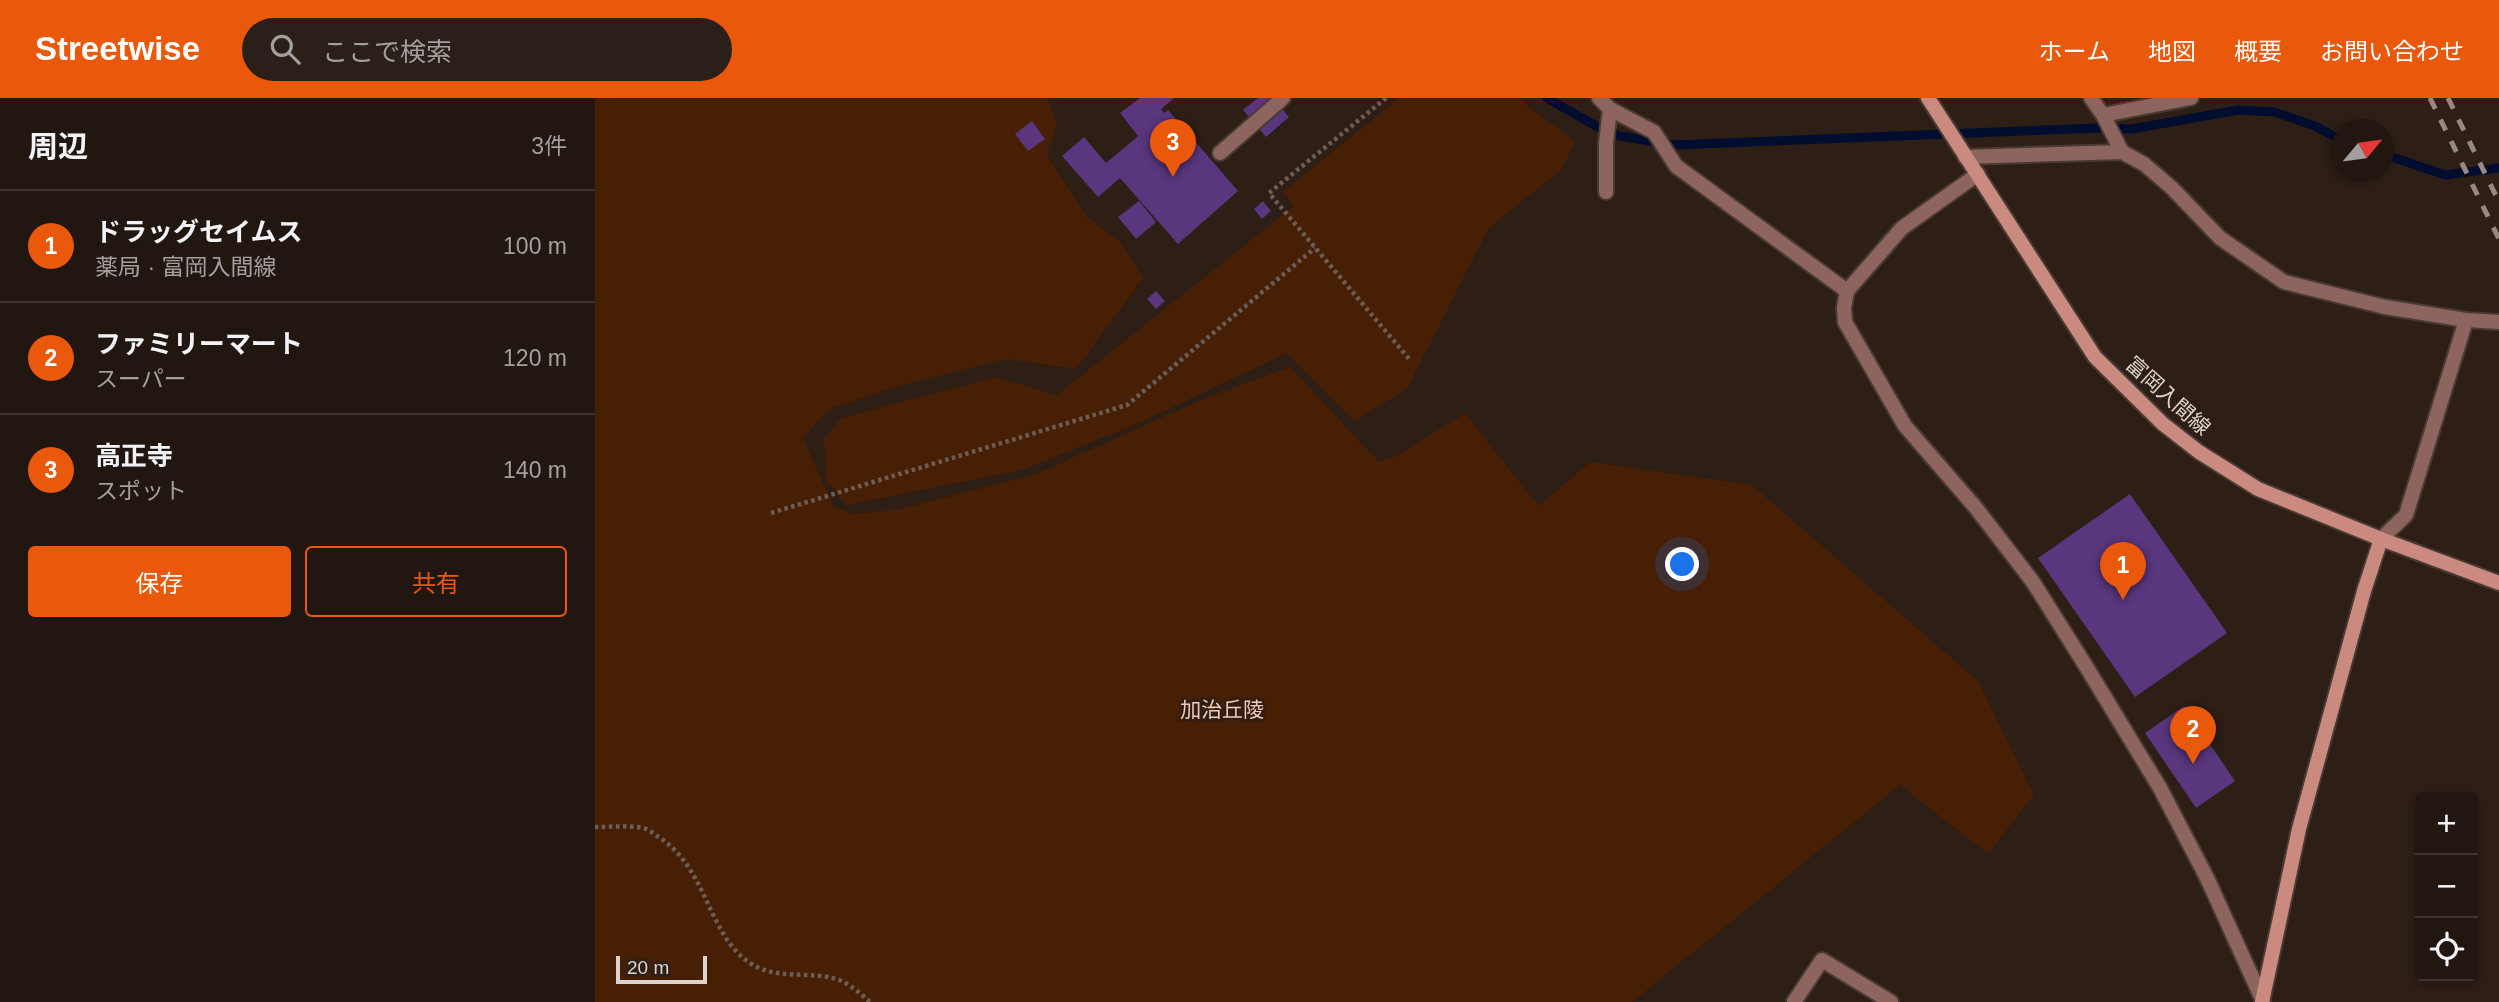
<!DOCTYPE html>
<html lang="ja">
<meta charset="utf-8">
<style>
body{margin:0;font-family:Helvetica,"Noto Sans JP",sans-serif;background:#2a1f19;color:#f1f3f6}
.controls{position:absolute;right:21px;bottom:21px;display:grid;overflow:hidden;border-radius:7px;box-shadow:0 4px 10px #0003}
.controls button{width:63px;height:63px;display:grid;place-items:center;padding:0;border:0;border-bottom:2px solid #3f3530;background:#221610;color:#f1f3f6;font:35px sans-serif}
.compass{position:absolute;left:1736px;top:21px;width:63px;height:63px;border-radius:50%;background:#221610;box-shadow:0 4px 10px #0003;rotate:61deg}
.scale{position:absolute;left:21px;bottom:18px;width:91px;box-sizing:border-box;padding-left:7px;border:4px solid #ded4ce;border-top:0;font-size:19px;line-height:24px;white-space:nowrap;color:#ded4ce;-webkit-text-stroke:5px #2d1e16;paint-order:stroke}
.you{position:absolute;left:1088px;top:467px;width:24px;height:24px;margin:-18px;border:5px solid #fff;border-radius:50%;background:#1a73e8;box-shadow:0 0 0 10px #1a73e833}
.badge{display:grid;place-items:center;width:46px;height:46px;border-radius:50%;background:#ea580c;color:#fff;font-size:23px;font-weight:700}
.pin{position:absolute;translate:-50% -58px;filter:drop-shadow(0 2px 4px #0008)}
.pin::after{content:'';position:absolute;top:37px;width:24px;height:21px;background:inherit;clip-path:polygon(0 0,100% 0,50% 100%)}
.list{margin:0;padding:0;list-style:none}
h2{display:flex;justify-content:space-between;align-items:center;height:91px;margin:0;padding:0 28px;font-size:30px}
h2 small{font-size:23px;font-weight:400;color:#a29f9f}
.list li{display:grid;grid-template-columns:46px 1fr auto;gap:21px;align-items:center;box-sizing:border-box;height:112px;padding:0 28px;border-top:2px solid #3f3530}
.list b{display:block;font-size:26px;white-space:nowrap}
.list p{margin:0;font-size:23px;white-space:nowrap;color:#a29f9f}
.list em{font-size:23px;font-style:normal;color:#a29f9f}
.actions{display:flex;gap:14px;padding:21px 28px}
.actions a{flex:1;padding:16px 0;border:2px solid #ea580c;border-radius:7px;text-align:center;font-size:24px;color:#ea580c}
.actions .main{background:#ea580c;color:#fff}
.icon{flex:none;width:38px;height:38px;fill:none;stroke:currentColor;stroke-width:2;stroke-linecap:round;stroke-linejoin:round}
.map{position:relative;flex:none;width:1904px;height:904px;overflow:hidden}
header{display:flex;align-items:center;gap:42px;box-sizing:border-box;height:98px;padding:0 35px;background:#ea580c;color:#fff}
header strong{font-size:33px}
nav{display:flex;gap:38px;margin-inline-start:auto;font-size:24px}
.search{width:490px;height:63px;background:#2a1f19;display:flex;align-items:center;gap:18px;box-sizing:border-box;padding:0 24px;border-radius:38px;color:#a29f9f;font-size:26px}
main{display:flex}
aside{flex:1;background:#221610}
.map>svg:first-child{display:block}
.green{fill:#471f05}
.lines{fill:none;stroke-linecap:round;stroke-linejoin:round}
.stream{stroke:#000d2e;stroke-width:9}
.building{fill:#59367e}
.lane-casing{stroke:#493b33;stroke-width:18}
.street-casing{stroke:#493b33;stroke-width:18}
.secondary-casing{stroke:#493b33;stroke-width:18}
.path{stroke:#6b5e56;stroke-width:4.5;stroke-dasharray:3.5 3.5;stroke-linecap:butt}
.lane{stroke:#8d645e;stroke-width:14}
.street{stroke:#8d645e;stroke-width:14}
.secondary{stroke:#ca8a7f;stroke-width:14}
.rail{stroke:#958982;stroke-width:5;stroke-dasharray:12 12;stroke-linecap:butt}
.labels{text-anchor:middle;stroke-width:5;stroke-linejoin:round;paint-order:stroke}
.street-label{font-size:21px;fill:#ded4ce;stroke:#2d1e16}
.park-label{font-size:21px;fill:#f6c9b2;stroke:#2d1e16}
</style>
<header>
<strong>Streetwise</strong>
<div class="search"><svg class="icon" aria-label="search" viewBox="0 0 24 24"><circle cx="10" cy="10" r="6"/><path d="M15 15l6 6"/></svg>ここで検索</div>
<nav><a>ホーム</a><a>地図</a><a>概要</a><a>お問い合わせ</a></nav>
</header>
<main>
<aside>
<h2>周辺<small>3件</small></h2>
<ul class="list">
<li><span class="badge">1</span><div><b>ドラッグセイムス</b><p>薬局 · 富岡入間線</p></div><em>100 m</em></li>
<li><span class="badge">2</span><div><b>ファミリーマート</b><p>スーパー</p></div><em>120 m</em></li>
<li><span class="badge">3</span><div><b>高正寺</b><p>スポット</p></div><em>140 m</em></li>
</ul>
<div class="actions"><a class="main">保存</a><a>共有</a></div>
</aside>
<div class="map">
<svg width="1904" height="904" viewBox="0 0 1904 904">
<rect width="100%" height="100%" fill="#2d1e16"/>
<g class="green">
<polygon points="0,0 452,0 462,25 452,57 491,118 526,145 548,180 481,271 411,261 311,286 233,312 208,340 239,409 260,416 300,412 439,377 613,299 695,269 784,364 805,356 870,315 944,408 995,364 1157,387 1383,583 1439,697 1393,756 1305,687 1037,904 0,904"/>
<polygon points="804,0 924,0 931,7 980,43 967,71 894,130 812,291 759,323 692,255 546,324 428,372 251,407 231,382 229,341 246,320 401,279 462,297 699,108 688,94"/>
</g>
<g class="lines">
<g class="stream">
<polyline points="952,0 1001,28 1025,38 1079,47 1502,30 1537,31 1643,12 1679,14 1720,28 1746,42"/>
<polyline points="1788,56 1850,77 1904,70"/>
</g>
</g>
<g class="building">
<polygon points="545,0 579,0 566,11 569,15 573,12 643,93 583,146 525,80 503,99 467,58 489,39 511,65 543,38 525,15"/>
<polygon points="663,0 678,0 694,19 671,39 648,12"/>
<polygon points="437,23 450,41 433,53 420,36"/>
<polygon points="544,103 561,124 541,141 523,119"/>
<polygon points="668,103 676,113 667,121 659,111"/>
<polygon points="561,193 570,203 561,211 552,201"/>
<polygon points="1535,396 1632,535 1540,599 1443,460"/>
<polygon points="1589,608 1640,683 1601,710 1550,635"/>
</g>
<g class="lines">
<defs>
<g id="lane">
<polyline points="1508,17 1596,0"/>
<polyline points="625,55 688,0"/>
<polyline points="1011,94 1011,45 1015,11 1059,34 1081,68 1252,193"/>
</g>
<g id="street">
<polyline points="1004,0 1015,11"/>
<polyline points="1496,0 1508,17 1527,54"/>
<polyline points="1370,59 1527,54 1549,66 1577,90 1625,140 1689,184 1790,209 1871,222 1904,224"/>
<polyline points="1383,76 1307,130 1252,193 1249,210 1250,224 1310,328 1381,410 1438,484 1492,570 1565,690 1612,780 1668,903"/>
<polyline points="1786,441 1811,417 1871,222"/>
<polyline points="1199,904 1227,862 1296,904"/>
</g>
<g id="secondary">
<polyline points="1333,0 1500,259 1568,326 1604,354 1663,391 1786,441 1904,485"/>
<polyline points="1667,904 1704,731 1769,493 1786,441"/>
</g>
</defs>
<use href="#lane" class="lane-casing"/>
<use href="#street" class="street-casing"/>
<use href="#secondary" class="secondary-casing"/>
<g class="path">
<polyline points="791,0 674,95 815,262"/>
<polyline points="176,415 532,307 720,150"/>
<path d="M 0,729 C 15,729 33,727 48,730 C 53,731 58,735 62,738 C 113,769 112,837 155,865 C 181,883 217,872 244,882 C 256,887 266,896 275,904"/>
</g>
<use href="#lane" class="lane"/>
<use href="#street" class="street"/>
<use href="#secondary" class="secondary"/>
<g class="rail">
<polyline points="1835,0 1904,141"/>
<polyline points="1853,0 1904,104"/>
</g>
</g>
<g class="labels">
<g class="street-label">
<text transform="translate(1573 298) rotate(42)" y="7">富岡入間線</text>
</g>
<g class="park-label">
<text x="627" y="619">加治丘陵</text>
</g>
</g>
</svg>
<div class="controls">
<button>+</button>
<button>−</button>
<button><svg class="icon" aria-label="locate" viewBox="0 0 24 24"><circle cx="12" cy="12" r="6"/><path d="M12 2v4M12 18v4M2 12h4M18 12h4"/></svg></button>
</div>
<svg class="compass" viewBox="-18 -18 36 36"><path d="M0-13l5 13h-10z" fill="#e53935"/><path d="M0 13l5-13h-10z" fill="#a29f9f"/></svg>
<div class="scale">20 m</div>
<div class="you"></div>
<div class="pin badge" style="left:1528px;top:502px">1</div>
<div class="pin badge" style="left:1598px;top:666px">2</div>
<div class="pin badge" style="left:578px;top:79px">3</div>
</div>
</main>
